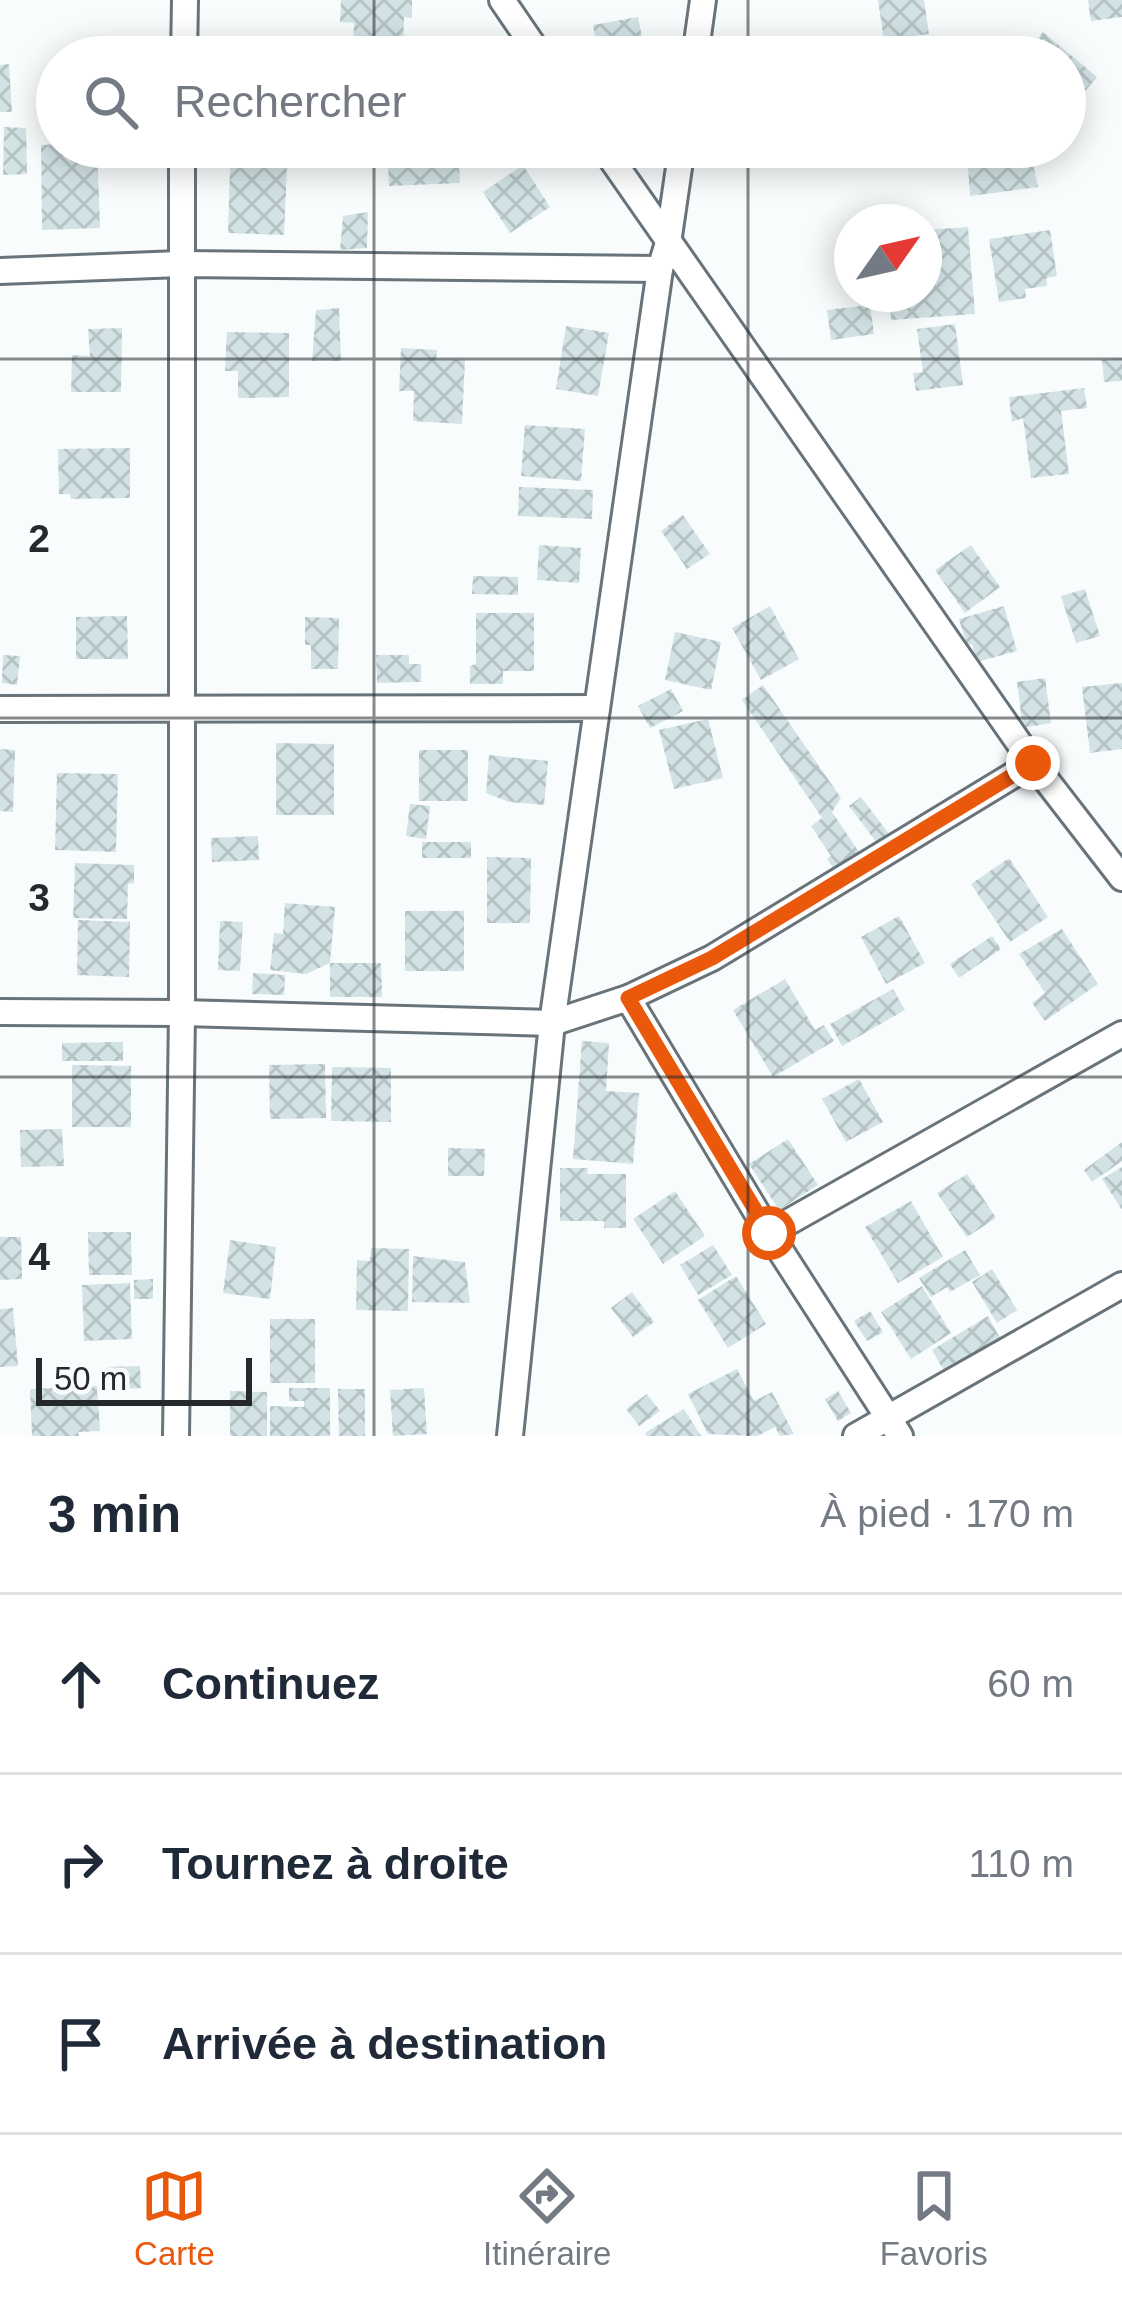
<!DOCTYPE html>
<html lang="fr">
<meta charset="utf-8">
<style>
body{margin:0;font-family:Arial,sans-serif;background:#f6f6f7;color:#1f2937}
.compass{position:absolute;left:834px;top:204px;width:108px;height:108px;border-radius:50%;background:#fff;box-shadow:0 6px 30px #0003;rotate:56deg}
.scale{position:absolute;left:36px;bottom:30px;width:216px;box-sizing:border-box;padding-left:12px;border:6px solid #25292c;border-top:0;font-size:33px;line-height:42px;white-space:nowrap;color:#25292c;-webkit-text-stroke:9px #f9fcfd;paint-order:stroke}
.stop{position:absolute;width:36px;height:36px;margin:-27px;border:9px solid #ea580c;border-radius:50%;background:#fff}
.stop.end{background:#ea580c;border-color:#fff;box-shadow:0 3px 12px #0008}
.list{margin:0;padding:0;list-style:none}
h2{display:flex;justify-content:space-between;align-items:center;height:156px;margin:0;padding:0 48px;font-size:51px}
h2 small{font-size:39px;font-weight:400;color:#747a83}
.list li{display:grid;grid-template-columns:78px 1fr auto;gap:36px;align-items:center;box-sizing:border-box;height:180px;padding:0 48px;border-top:3px solid #e0e1e3}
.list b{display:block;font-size:45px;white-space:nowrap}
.list em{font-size:39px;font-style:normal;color:#747a83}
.icon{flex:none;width:66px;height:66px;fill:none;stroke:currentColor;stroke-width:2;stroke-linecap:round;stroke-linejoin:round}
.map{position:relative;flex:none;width:1122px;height:1436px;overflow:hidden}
.search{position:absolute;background:#fff;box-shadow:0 6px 30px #0003;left:36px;right:36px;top:36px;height:132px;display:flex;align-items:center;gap:30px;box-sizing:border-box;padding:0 42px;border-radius:66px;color:#747a83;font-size:45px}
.sheet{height:696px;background:#fff}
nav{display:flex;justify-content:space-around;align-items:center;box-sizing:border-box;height:168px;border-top:3px solid #e0e1e3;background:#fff;font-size:33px;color:#747a83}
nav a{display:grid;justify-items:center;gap:6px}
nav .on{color:#ea580c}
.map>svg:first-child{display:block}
.building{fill:url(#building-cross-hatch)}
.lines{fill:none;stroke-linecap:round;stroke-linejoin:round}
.street-casing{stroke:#68737a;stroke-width:30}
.street{stroke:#fff;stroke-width:24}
.route{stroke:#ea580c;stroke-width:15}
.grid{fill:none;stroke:#25292c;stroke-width:3;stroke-opacity:0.55}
.grid-label{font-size:39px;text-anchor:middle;font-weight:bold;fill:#25292c;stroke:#f9fcfd;stroke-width:9;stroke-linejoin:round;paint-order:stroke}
</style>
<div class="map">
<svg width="1122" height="1436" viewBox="0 0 1122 1436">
<defs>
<pattern id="building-cross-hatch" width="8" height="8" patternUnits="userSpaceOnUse" patternTransform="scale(3)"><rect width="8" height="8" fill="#d3e3e5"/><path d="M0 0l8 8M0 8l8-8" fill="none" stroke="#b5c3c5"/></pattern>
</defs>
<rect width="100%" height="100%" fill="#f9fcfd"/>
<g class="building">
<polygon points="341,0 412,0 412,18 404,17 403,50 395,50 394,57 353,57 354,23 340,22"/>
<polygon points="878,0 924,0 929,34 884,40"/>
<polygon points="1088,0 1122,0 1122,17 1091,21"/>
<polygon points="638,17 646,57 599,57 593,25"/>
<polygon points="1043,32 1097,77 1065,115 1065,57 1023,57"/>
<polygon points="9,64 12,112 0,112 0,65"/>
<polygon points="4,127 26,128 27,174 3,175"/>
<polygon points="57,144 97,147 100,228 42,230 41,145"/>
<polygon points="387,147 458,147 460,183 389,186"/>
<polygon points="1029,147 1038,187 970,196 967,154"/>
<polygon points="523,165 550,207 510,233 483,192"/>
<polygon points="230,167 287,168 284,235 228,233"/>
<polygon points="368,212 367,248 340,250 343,216"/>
<polygon points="968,227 975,314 891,320 889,294 924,294 924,230"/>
<polygon points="1050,230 1057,276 1046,278 1047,286 1025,289 1026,298 999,302 989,239"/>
<polygon points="870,305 874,334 831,340 827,310"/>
<polygon points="339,308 341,361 312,361 316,310"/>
<polygon points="955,324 963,385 916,391 913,373 923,372 917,329"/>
<polygon points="566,326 609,333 598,396 556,389"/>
<polygon points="122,328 121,392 71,392 72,355 90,356 88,329"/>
<polygon points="227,332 289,333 289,397 238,398 238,371 225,371"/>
<polygon points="401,348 437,350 436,359 465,360 462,424 413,421 414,391 399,391"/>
<polygon points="1122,358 1122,381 1104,382 1102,360"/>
<polygon points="1084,388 1087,408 1061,411 1069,474 1031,478 1023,418 1012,422 1009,397"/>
<polygon points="525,425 585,429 581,481 521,476"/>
<polygon points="130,448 130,498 71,499 70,494 59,494 58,449"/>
<polygon points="519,487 593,490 592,519 518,516"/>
<polygon points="683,515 710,554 687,569 661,531"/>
<polygon points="539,545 581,548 579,583 537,580"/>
<polygon points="971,545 1000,587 965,613 935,570"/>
<polygon points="473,576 518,577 518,595 472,594"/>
<polygon points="1085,589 1100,636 1076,643 1061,596"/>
<polygon points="770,606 799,659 761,680 732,628"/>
<polygon points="1004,606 1017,651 977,662 972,644 967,646 959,619"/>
<polygon points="476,613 534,613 534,671 503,671 503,684 470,684 470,666 476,664"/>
<polygon points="127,616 128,659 76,659 76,617"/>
<polygon points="305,617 339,618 338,669 311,669 311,645 305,645"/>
<polygon points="675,632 721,642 711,690 665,680"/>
<polygon points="3,655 20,656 17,685 2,683"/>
<polygon points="376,655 409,655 409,664 421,664 421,682 377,683"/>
<polygon points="1045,678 1051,723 1023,728 1017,682"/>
<polygon points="1122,683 1122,749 1090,753 1082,687"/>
<polygon points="763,685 841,798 832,812 861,855 836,872 827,859 831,856 811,826 822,818 742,700"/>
<polygon points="671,689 683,711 650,728 638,706"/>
<polygon points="708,719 723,778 674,789 659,730"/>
<polygon points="276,743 334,744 334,815 276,815"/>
<polygon points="0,749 15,750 13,812 0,811"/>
<rect x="419" y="750" width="49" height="51"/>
<polygon points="489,755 548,761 544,805 509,802 486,793"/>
<polygon points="57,773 118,774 116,852 55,850"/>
<polygon points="861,797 892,838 880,847 849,806"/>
<polygon points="410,804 430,806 426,839 406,836"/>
<polygon points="258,836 259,860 212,862 211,838"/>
<rect x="422" y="842" width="49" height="16"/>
<polygon points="487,857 531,858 530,923 487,923"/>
<polygon points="1009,858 1048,917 1010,942 971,884"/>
<polygon points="75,863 134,865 134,883 128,884 127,919 73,918"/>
<polygon points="285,903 335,907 330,963 381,963 382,997 330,997 330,963 306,974 270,970 274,933 283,934"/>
<rect x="405" y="911" width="59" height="60"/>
<polygon points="899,916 925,963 886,984 861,937"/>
<polygon points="78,920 130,922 129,977 77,975"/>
<polygon points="220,921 243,922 240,971 218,970"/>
<polygon points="1062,929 1098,984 1045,1021 1032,1003 1045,993 1019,954"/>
<polygon points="992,936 1001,949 959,978 950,964"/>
<polygon points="253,973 285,975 284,995 252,994"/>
<polygon points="785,979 815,1030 824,1025 834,1041 773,1077 733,1010"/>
<polygon points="893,989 905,1010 842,1046 830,1024"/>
<polygon points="582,1041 609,1043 606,1091 639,1093 633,1164 573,1159"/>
<polygon points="123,1042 123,1061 62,1061 62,1043"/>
<polygon points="325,1064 326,1118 270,1119 269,1065"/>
<polygon points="72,1065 131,1066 131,1127 72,1127"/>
<polygon points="332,1067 391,1068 391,1122 331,1121"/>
<polygon points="859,1079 883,1122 846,1142 822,1099"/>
<polygon points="62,1129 64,1166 21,1167 20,1130"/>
<polygon points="788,1139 818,1185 779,1210 749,1164"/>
<polygon points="1122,1142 1122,1161 1092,1182 1084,1170"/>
<polygon points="448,1148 485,1149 484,1176 448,1176"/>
<polygon points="1122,1167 1122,1210 1102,1179"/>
<polygon points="560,1168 588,1168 587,1174 626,1174 626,1228 604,1228 604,1221 560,1221"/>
<polygon points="967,1174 996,1218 967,1237 937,1193"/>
<polygon points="675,1191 705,1236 663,1264 633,1219"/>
<polygon points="911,1201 943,1257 898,1283 865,1227"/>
<polygon points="88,1232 131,1232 132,1275 89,1275"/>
<polygon points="0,1237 21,1237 22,1279 0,1280"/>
<polygon points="230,1240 276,1247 270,1299 223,1293"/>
<polygon points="713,1245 732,1275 698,1295 680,1265"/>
<polygon points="371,1248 409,1249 408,1311 356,1310 357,1260 370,1261"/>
<polygon points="965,1250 980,1275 950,1292 947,1287 931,1297 919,1278"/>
<polygon points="413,1256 465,1262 470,1303 412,1302"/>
<polygon points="992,1269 1017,1310 997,1323 972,1282"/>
<polygon points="736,1276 766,1324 728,1348 698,1300"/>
<polygon points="153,1279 153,1299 134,1299 134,1280"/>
<polygon points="130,1283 132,1339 84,1341 82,1285"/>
<polygon points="922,1286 951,1333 911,1359 881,1312"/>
<polygon points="632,1292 654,1322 633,1337 611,1308"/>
<polygon points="13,1308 18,1366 0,1367 0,1309"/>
<polygon points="870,1311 883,1332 867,1341 854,1321"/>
<polygon points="988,1316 1000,1338 944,1371 932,1350"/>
<rect x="270" y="1319" width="45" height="64"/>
<polygon points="140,1366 141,1388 108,1390 107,1367"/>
<polygon points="737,1369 754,1401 772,1392 794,1434 780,1436 775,1427 757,1436 708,1434 688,1394"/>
<polygon points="97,1386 100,1431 78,1432 79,1436 32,1436 30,1389"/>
<polygon points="289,1388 330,1388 330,1436 270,1436 270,1406 304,1407 304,1401 289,1401"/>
<polygon points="424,1388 427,1434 393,1436 390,1390"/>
<polygon points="338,1389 365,1389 365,1436 339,1436"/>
<polygon points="230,1391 267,1392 267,1436 230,1436"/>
<polygon points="838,1391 851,1413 838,1421 825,1399"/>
<polygon points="647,1394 660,1411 639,1426 626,1409"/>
<polygon points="684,1409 701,1436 647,1436 645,1433"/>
</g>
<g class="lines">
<defs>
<g id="street">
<polyline points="502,0 541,57"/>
<polyline points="184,57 185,0"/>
<polyline points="695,57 703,0"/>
<polyline points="603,147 1033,763 1122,878"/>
<polyline points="0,271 180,264 660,269"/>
<polyline points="0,709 597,708"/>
<polyline points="628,998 769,1233 900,1436"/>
<polyline points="0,1012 182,1013 552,1023 628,998 712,958 1033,763"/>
<polyline points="769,1233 1122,1034"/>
<polyline points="176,1436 182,1013 182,147"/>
<polyline points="510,1436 552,1023 660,269 668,243 682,147"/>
<polyline points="856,1436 1122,1285"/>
</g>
</defs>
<use href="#street" class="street-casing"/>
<use href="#street" class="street"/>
</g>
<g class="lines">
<polyline class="route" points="769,1233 628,998 712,958 1033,763"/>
</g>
<path class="grid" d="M 374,0 L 374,57M 748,0 L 748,57M 374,147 L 374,1436M 748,147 L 748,1436M 0,359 L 1122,359M 0,718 L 1122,718M 0,1077 L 1122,1077"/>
<g class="grid-label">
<text x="39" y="552">2</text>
<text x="39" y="911">3</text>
<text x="39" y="1270">4</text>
</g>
</svg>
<svg class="compass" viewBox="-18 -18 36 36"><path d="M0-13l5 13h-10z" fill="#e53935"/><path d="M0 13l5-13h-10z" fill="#747a83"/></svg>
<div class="scale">50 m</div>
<div class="stop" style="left:769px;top:1233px"></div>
<div class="stop end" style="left:1033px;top:763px"></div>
<div class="search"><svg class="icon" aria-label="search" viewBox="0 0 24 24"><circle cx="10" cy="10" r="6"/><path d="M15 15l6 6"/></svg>Rechercher</div>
</div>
<section class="sheet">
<h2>3 min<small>À pied · 170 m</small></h2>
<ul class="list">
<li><svg class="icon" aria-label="ahead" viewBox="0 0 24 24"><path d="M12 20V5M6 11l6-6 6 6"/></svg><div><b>Continuez</b></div><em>60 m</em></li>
<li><svg class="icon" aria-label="right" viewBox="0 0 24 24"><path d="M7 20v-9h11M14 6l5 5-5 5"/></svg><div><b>Tournez à droite</b></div><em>110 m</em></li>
<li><svg class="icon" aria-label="arrive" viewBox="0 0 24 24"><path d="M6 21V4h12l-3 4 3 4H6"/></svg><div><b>Arrivée à destination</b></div></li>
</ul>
</section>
<nav>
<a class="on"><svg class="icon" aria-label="map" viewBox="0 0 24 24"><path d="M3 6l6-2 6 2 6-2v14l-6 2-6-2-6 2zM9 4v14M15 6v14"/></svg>Carte</a>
<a><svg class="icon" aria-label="directions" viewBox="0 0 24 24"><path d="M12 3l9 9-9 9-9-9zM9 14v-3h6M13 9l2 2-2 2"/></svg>Itinéraire</a>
<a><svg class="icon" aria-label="saved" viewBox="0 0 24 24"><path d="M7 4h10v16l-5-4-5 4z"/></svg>Favoris</a>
</nav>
